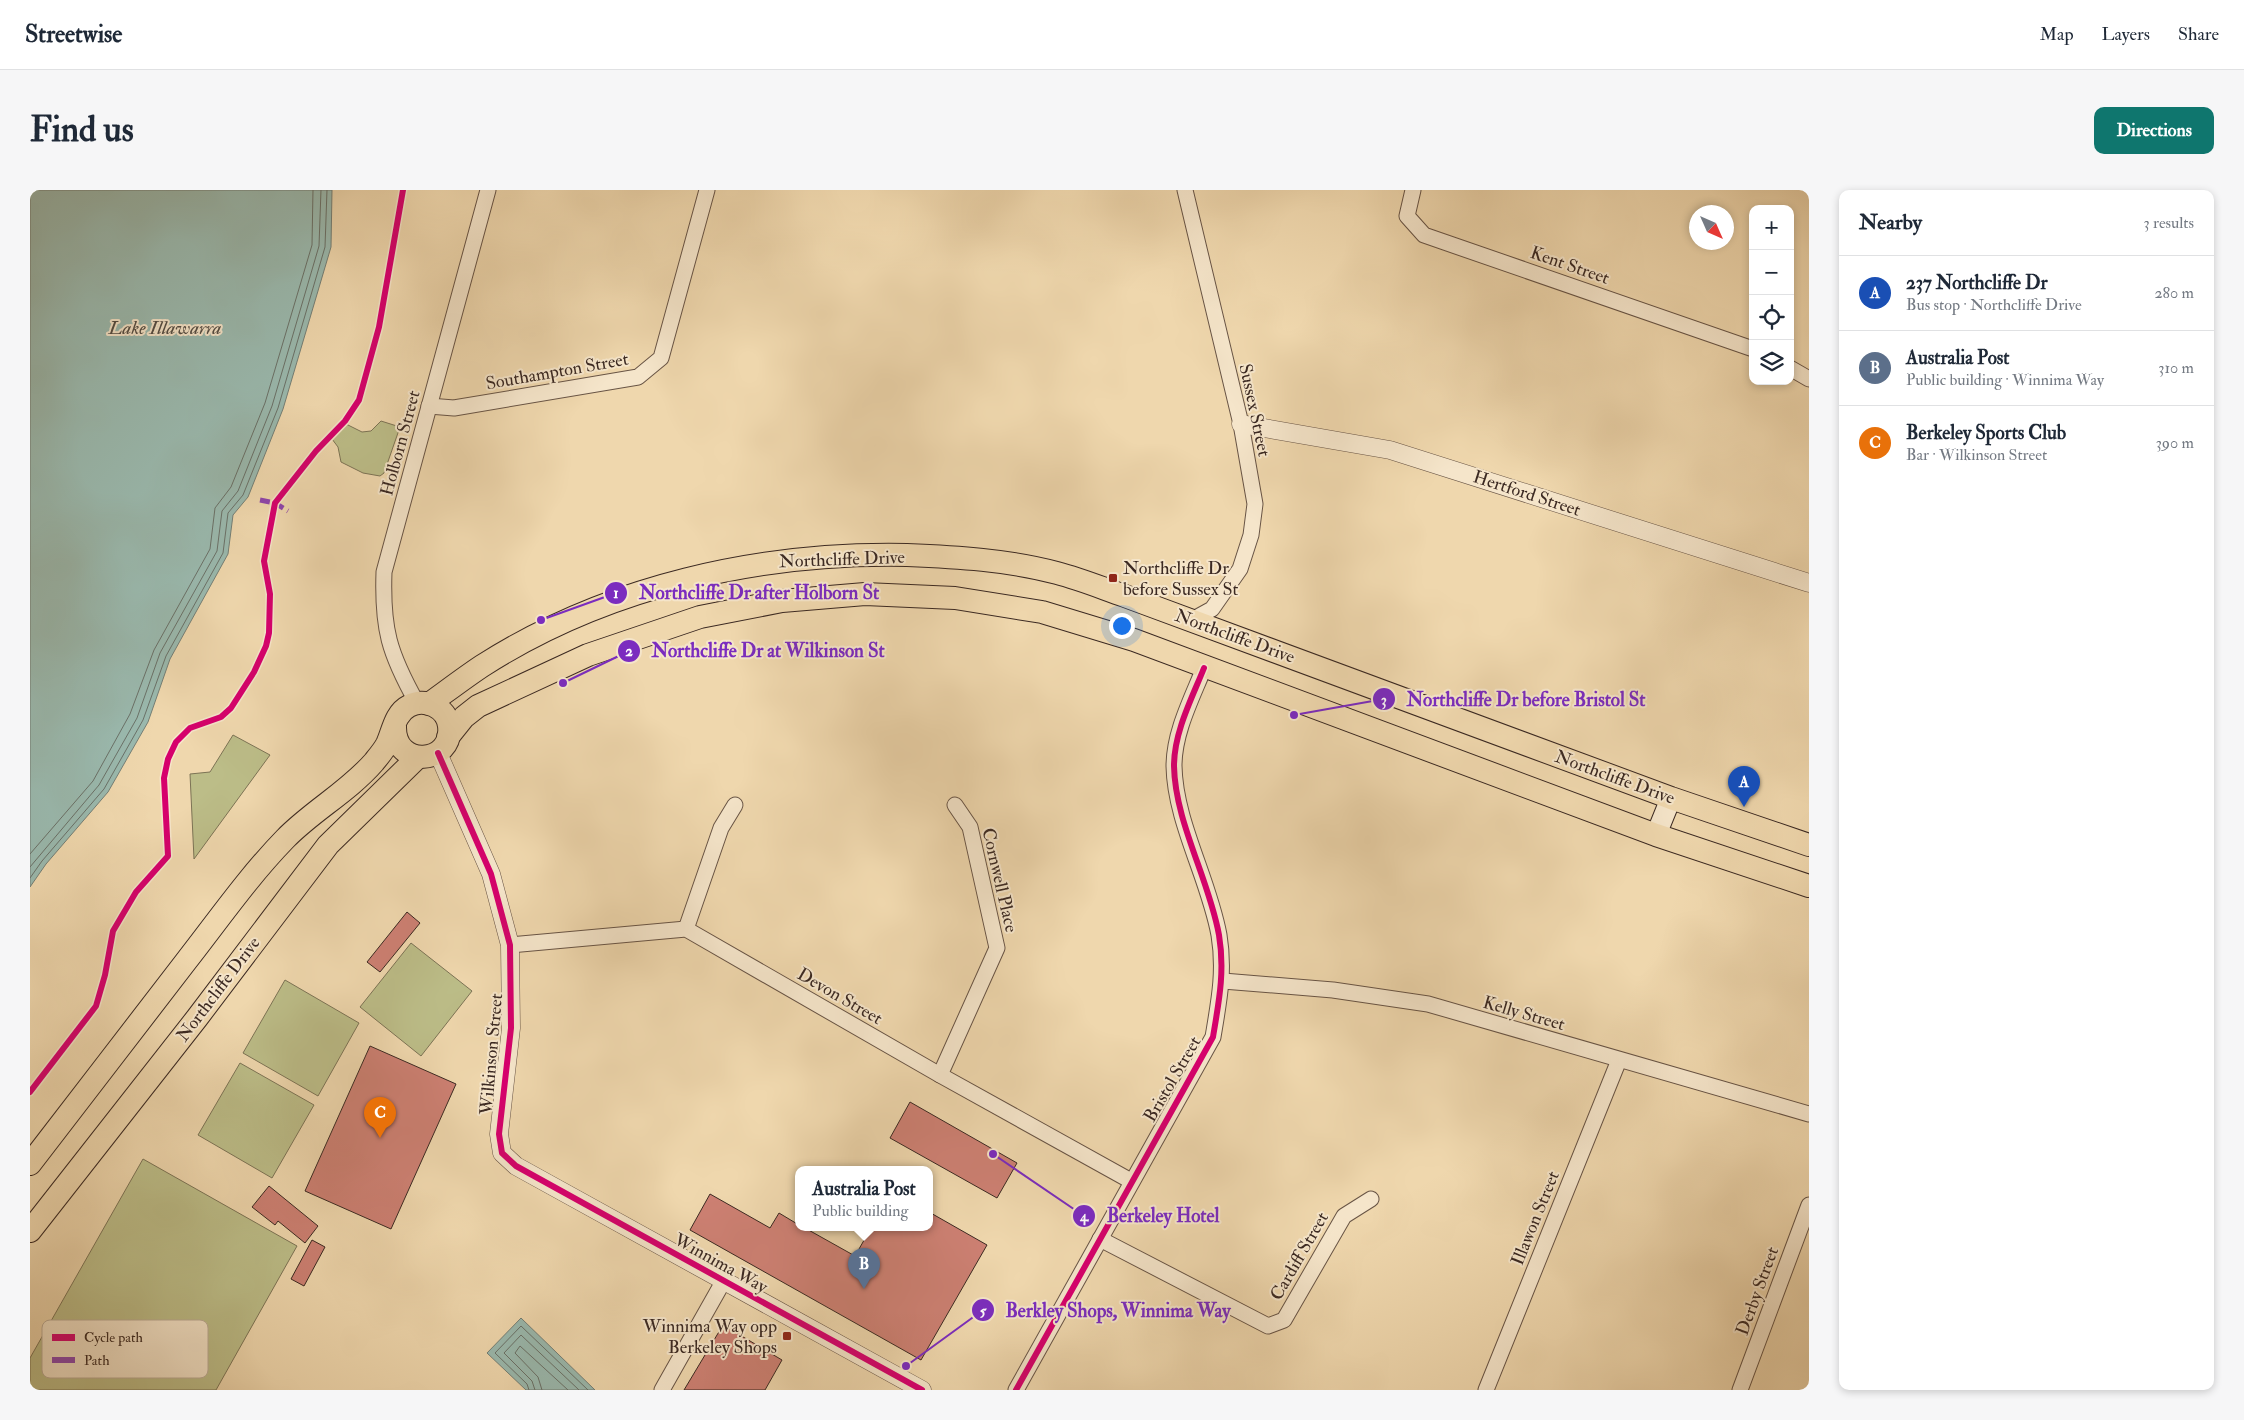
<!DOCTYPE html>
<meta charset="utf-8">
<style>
body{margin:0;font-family:"IM FELL Double Pica",serif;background:#f6f6f7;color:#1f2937}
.controls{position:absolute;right:15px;top:15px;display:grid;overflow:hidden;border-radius:10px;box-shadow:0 2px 8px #0003}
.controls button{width:45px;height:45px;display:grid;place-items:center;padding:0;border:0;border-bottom:1px solid #e0e1e3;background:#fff;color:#1f2937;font:25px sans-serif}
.compass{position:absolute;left:1659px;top:15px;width:45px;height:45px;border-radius:50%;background:#fff;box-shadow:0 2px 8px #0003;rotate:135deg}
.you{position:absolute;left:1091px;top:435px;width:18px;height:18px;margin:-12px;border:4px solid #fff;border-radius:50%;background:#1a73e8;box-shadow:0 0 0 8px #1a73e833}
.badge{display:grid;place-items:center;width:32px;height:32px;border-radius:50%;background:#0f766e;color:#fff;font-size:16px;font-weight:700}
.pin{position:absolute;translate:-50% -41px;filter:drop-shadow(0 1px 2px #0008)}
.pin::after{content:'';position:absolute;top:26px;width:18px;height:15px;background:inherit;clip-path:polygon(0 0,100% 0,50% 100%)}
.popup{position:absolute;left:765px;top:976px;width:138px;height:65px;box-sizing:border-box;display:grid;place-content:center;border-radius:10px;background:#fff;filter:drop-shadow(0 1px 4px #0005);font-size:16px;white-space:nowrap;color:#747a83}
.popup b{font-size:19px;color:#1f2937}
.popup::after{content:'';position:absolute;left:50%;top:100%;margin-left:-10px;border:10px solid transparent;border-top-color:#fff}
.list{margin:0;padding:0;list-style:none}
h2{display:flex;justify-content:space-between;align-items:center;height:65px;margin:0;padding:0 20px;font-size:21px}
h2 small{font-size:16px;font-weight:400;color:#747a83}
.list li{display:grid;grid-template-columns:32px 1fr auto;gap:15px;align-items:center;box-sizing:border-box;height:75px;padding:0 20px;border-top:1px solid #e0e1e3}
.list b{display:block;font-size:19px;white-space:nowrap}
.list p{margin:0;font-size:16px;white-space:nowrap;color:#747a83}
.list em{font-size:16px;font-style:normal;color:#747a83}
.icon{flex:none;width:28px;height:28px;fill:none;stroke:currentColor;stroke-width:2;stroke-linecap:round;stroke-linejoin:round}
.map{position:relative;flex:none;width:1779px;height:1200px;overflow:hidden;border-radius:10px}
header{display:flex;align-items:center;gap:30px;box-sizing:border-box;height:70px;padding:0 25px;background:#fff;border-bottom:1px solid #e0e1e3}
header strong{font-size:24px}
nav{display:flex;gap:28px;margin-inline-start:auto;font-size:18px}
.intro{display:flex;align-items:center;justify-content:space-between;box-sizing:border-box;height:120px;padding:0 30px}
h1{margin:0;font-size:35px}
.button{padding:12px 22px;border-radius:10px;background:#0f766e;color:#fff;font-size:18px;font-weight:700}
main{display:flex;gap:30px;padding:0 30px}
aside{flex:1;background:#fff;border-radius:10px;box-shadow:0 2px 8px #0003}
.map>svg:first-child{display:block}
.green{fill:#bcbd88;stroke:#7c7355}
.water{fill:#9ab9ae;stroke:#747f76}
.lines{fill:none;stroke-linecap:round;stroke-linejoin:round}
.shore{stroke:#6a7168;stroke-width:1}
.building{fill:#cd8073;stroke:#3b2922}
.minor-casing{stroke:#685445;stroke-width:17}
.tertiary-casing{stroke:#685445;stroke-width:19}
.secondary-casing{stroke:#3b2922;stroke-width:22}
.primary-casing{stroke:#3b2922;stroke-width:24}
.minor{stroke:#f5e5ca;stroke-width:15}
.tertiary{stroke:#f5e5ca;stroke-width:18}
.secondary{stroke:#f5e5ca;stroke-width:20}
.primary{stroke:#efd7ad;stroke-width:22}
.quiet{stroke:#8e44ad;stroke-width:5;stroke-dasharray:10 5;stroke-linecap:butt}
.cycleway-casing{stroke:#f5e5ca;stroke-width:9}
.cycleway{stroke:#d6006c;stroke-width:6}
.poi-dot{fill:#8f2418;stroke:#f5e5ca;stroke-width:2}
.labels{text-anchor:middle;stroke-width:4;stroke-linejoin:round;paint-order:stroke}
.street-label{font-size:18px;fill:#3b2922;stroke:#f5e5ca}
.poi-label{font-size:18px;fill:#3b2922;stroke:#f5e5ca;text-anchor:start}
.water-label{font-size:19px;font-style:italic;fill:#534d45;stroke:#f5e5ca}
.key{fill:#f5e5ca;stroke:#bdad98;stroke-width:1}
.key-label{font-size:14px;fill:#3b2922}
.leader{fill:none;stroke:#7b2cbf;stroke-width:2}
.callout-dot{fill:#7b2cbf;stroke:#f5e5ca;stroke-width:2}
.mark-label{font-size:15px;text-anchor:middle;font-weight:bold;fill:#fff}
.callout-label{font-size:19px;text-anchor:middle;font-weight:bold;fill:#7b2cbf;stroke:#f5e5ca;stroke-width:4;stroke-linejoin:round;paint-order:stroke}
</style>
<header>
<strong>Streetwise</strong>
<nav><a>Map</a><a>Layers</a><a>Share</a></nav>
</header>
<div class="intro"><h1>Find us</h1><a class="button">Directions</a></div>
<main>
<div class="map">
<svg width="1779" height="1200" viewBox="0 0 1779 1200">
<rect width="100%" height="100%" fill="#efd7ad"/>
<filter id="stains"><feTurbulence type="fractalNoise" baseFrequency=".004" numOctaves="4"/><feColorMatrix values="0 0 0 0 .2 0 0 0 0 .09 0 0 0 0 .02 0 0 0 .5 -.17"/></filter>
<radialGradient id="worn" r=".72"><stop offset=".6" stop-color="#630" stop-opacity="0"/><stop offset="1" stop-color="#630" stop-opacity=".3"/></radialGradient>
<g class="green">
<polygon points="351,231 370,237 354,283 350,286 333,283 311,272 308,257 302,249 316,234 332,242 341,241"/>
<polygon points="203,545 240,565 164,669 160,584 180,582"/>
<polygon points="381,753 442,801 391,866 330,817"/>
<polygon points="255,790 329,833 288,906 213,863"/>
<polygon points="210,873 284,915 242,988 168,945"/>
<polygon points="113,969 267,1056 186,1200 0,1200 0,1168"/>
</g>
<g class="water">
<polygon points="0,0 302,0 301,57 253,219 218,307 203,325 198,364 140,469 118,532 78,602 16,674 0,697"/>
<polygon points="491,1128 565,1200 496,1200 457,1163"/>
</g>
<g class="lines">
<g class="shore">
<polyline points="0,664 63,591 100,524 124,460 180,359 185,318 201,297 235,213 282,55 283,0"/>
<polyline points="0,677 69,595 107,528 130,463 187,361 192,321 208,301 242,216 289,56 291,0"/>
<polyline points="0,688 12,671 74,599 113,530 136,466 193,363 198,323 213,305 248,218 295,57 297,0"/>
<polyline points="499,1200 497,1194 465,1163 491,1136 558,1200"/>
<polyline points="505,1200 502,1191 474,1163 491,1145 549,1200"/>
<polyline points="512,1200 508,1187 485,1163 490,1156 538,1200"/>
</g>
</g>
<g class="building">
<polygon points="377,722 390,733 350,782 337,772"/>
<polygon points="340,856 426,894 361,1039 275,1001"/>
<polygon points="880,912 987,973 967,1008 860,948"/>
<polygon points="239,996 288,1036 275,1053 248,1031 245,1035 222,1017"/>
<polygon points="680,1004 740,1038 749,1023 769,1035 769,1038 775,1038 825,1066 841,1038 899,1038 899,1022 957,1055 891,1170 660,1040"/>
<polygon points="282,1050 295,1057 274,1096 261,1089"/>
<polygon points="693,1135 752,1170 735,1200 654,1200"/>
</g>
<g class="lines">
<defs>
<g id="minor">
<polyline points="1155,0 1211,234 1225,314 1221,345 1210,379 1182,419 1162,430"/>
<polyline points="1383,0 1377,26 1394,45 1723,159"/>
<polyline points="1760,178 1779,189"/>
<polyline points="399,216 424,218 608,187 631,168 677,0"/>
<path d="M 387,513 C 359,463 352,439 354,382 L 458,0"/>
<polyline points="656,739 691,638 705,615"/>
<polyline points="480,755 656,739 910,885 1101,991"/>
<polyline points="1193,791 1303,800 1398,814 1779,924"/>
<polyline points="910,885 967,758 940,637 925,615"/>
<polyline points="1070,1049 1238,1136 1254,1130 1314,1026 1341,1009"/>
<polyline points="632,1200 693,1092"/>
<path d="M 986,1200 L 1183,847 C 1189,811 1195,781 1189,745 C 1179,689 1145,632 1144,576 C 1144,542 1162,508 1174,478"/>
<polyline points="1456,1200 1589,870"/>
<polyline points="1710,1200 1779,1015"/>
</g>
<g id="tertiary">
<polyline points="1211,234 1360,260 1779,393"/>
<polyline points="408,563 461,684 480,755 481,838 469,944 472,963 486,976 892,1200"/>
</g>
<polyline id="secondary" points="1626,645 1641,608"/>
<g id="primary">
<path d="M 399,514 C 417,501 434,488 452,476 C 577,396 730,362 877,365 C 926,367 979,370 1027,383 C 1050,389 1072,398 1095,406 L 1641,608 L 1779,655"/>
<polyline points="418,547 434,527 448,516 558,465 670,427 752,411 835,404 925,408 1012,422 1104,450 1626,645 1779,696"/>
<path d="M 0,974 C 52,906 105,838 157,770 C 189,729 219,686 255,649 C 282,621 318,602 344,572 C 348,567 354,560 357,554 C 363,541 365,523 379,516 C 395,507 417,518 419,536 C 424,574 364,580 365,536"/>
<polyline points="0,1041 167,828 298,655 388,567"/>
</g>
</defs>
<use href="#minor" class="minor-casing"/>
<use href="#tertiary" class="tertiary-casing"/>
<use href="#secondary" class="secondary-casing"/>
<use href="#primary" class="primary-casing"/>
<use href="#minor" class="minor"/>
<use href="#tertiary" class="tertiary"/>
<use href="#secondary" class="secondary"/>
<use href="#primary" class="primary"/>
<polyline class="quiet" points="230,310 245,313 258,321"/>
<defs>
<g id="cycleway">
<polyline points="408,563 461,684 480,755 481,838 469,944 472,963 486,976 892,1200"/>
<polyline points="0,902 66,816 75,785 83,741 106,702 138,666 134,588 138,569 146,552 160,538 191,527 201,518 224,482 236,456 239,443 240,404 234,371 245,313 286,261 315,231 329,210 349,137 373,0"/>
<path d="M 986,1200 L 1183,847 C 1189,811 1195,781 1189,745 C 1179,689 1145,632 1144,576 C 1144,542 1162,508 1174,478"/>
</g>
</defs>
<use href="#cycleway" class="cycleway-casing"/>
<use href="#cycleway" class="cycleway"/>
</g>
<g class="poi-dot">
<rect x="1078" y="383" width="10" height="10" rx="2.5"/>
<rect x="752" y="1141" width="10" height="10" rx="2.5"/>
</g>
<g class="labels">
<g class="street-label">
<text transform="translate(1540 75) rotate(19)" y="6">Kent Street</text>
<text transform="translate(527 181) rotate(-10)" y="6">Southampton Street</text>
<text transform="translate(1225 220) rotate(78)" y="6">Sussex Street</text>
<text transform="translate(370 253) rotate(-75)" y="6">Holborn Street</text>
<text transform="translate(1497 303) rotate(18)" y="6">Hertford Street</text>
<text transform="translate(812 369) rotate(-2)" y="6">Northcliffe Drive</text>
<text transform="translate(1205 446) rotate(20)" y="6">Northcliffe Drive</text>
<text transform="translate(1585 587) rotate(20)" y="6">Northcliffe Drive</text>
<text transform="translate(970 690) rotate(77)" y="6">Cornwell Place</text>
<text transform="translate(188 799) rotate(-53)" y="6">Northcliffe Drive</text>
<text transform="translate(810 806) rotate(30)" y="6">Devon Street</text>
<text transform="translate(1494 823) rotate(16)" y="6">Kelly Street</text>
<text transform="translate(461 864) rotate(-85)" y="6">Wilkinson Street</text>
<text transform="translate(1142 889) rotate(-60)" y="6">Bristol Street</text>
<text transform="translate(1505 1028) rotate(-68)" y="6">Illawon Street</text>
<text transform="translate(1269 1066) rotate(-60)" y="6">Cardiff Street</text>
<text transform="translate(691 1073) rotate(29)" y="6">Winnima Way</text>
<text transform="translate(1727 1101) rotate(-70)" y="6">Derby Street</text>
</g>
<g class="poi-label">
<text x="1093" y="384">Northcliffe Dr<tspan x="1093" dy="21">before Sussex St</tspan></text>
<text x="747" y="1142" text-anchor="end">Winnima Way opp<tspan x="747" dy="21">Berkeley Shops</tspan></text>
</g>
<g class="water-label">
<text x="135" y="144">Lake Illawarra</text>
</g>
</g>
<rect x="12" y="1130" width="166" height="58" rx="8" class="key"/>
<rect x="22" y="1144" width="23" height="7" fill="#d6006c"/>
<rect x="22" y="1167" width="23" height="6" fill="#8e44ad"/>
<g class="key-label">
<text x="54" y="1152">Cycle path</text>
<text x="54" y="1175">Path</text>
</g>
<path class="leader" d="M511 430L586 403M533 493L599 461M1264 525L1354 509M963 964L1054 1026M876 1176L953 1120"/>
<g class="callout-dot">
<circle cx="511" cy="430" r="5"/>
<circle cx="533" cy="493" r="5"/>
<circle cx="1264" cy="525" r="5"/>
<circle cx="963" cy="964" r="5"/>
<circle cx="876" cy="1176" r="5"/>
<circle cx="586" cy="403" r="12"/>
<circle cx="599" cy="461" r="12"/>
<circle cx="1354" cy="509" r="12"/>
<circle cx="1054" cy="1026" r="12"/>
<circle cx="953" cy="1120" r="12"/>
</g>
<g class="mark-label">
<text x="586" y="408">1</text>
<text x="599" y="466">2</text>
<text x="1354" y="515">3</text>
<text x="1054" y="1031">4</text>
<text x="953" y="1126">5</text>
</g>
<g class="callout-label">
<text x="729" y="409">Northcliffe Dr after Holborn St</text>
<text x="738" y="467">Northcliffe Dr at Wilkinson St</text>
<text x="1496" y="516">Northcliffe Dr before Bristol St</text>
<text x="1133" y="1032">Berkeley Hotel</text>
<text x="1088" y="1127">Berkley Shops, Winnima Way</text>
</g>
<rect width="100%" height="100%" filter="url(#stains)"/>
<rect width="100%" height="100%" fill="url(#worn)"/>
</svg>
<div class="controls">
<button>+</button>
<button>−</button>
<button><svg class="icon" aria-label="locate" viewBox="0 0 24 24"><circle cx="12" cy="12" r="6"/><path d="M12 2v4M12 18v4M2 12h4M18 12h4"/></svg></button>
<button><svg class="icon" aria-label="layers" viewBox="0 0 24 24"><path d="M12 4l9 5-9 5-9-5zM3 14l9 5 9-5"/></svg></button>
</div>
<svg class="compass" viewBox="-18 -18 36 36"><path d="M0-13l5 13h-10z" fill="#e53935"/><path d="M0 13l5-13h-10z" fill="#747a83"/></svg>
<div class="you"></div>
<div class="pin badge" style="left:1714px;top:617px;background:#1a4fb4">A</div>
<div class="pin badge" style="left:834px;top:1099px;background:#5c6f8a">B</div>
<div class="popup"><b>Australia Post</b>Public building</div>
<div class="pin badge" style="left:350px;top:948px;background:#e8710a">C</div>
</div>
<aside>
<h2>Nearby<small>3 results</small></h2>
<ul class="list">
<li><span class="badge" style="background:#1a4fb4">A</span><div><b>237 Northcliffe Dr</b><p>Bus stop · Northcliffe Drive</p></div><em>280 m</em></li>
<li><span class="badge" style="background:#5c6f8a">B</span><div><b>Australia Post</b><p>Public building · Winnima Way</p></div><em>310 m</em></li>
<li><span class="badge" style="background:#e8710a">C</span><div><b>Berkeley Sports Club</b><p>Bar · Wilkinson Street</p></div><em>390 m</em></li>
</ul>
</aside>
</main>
